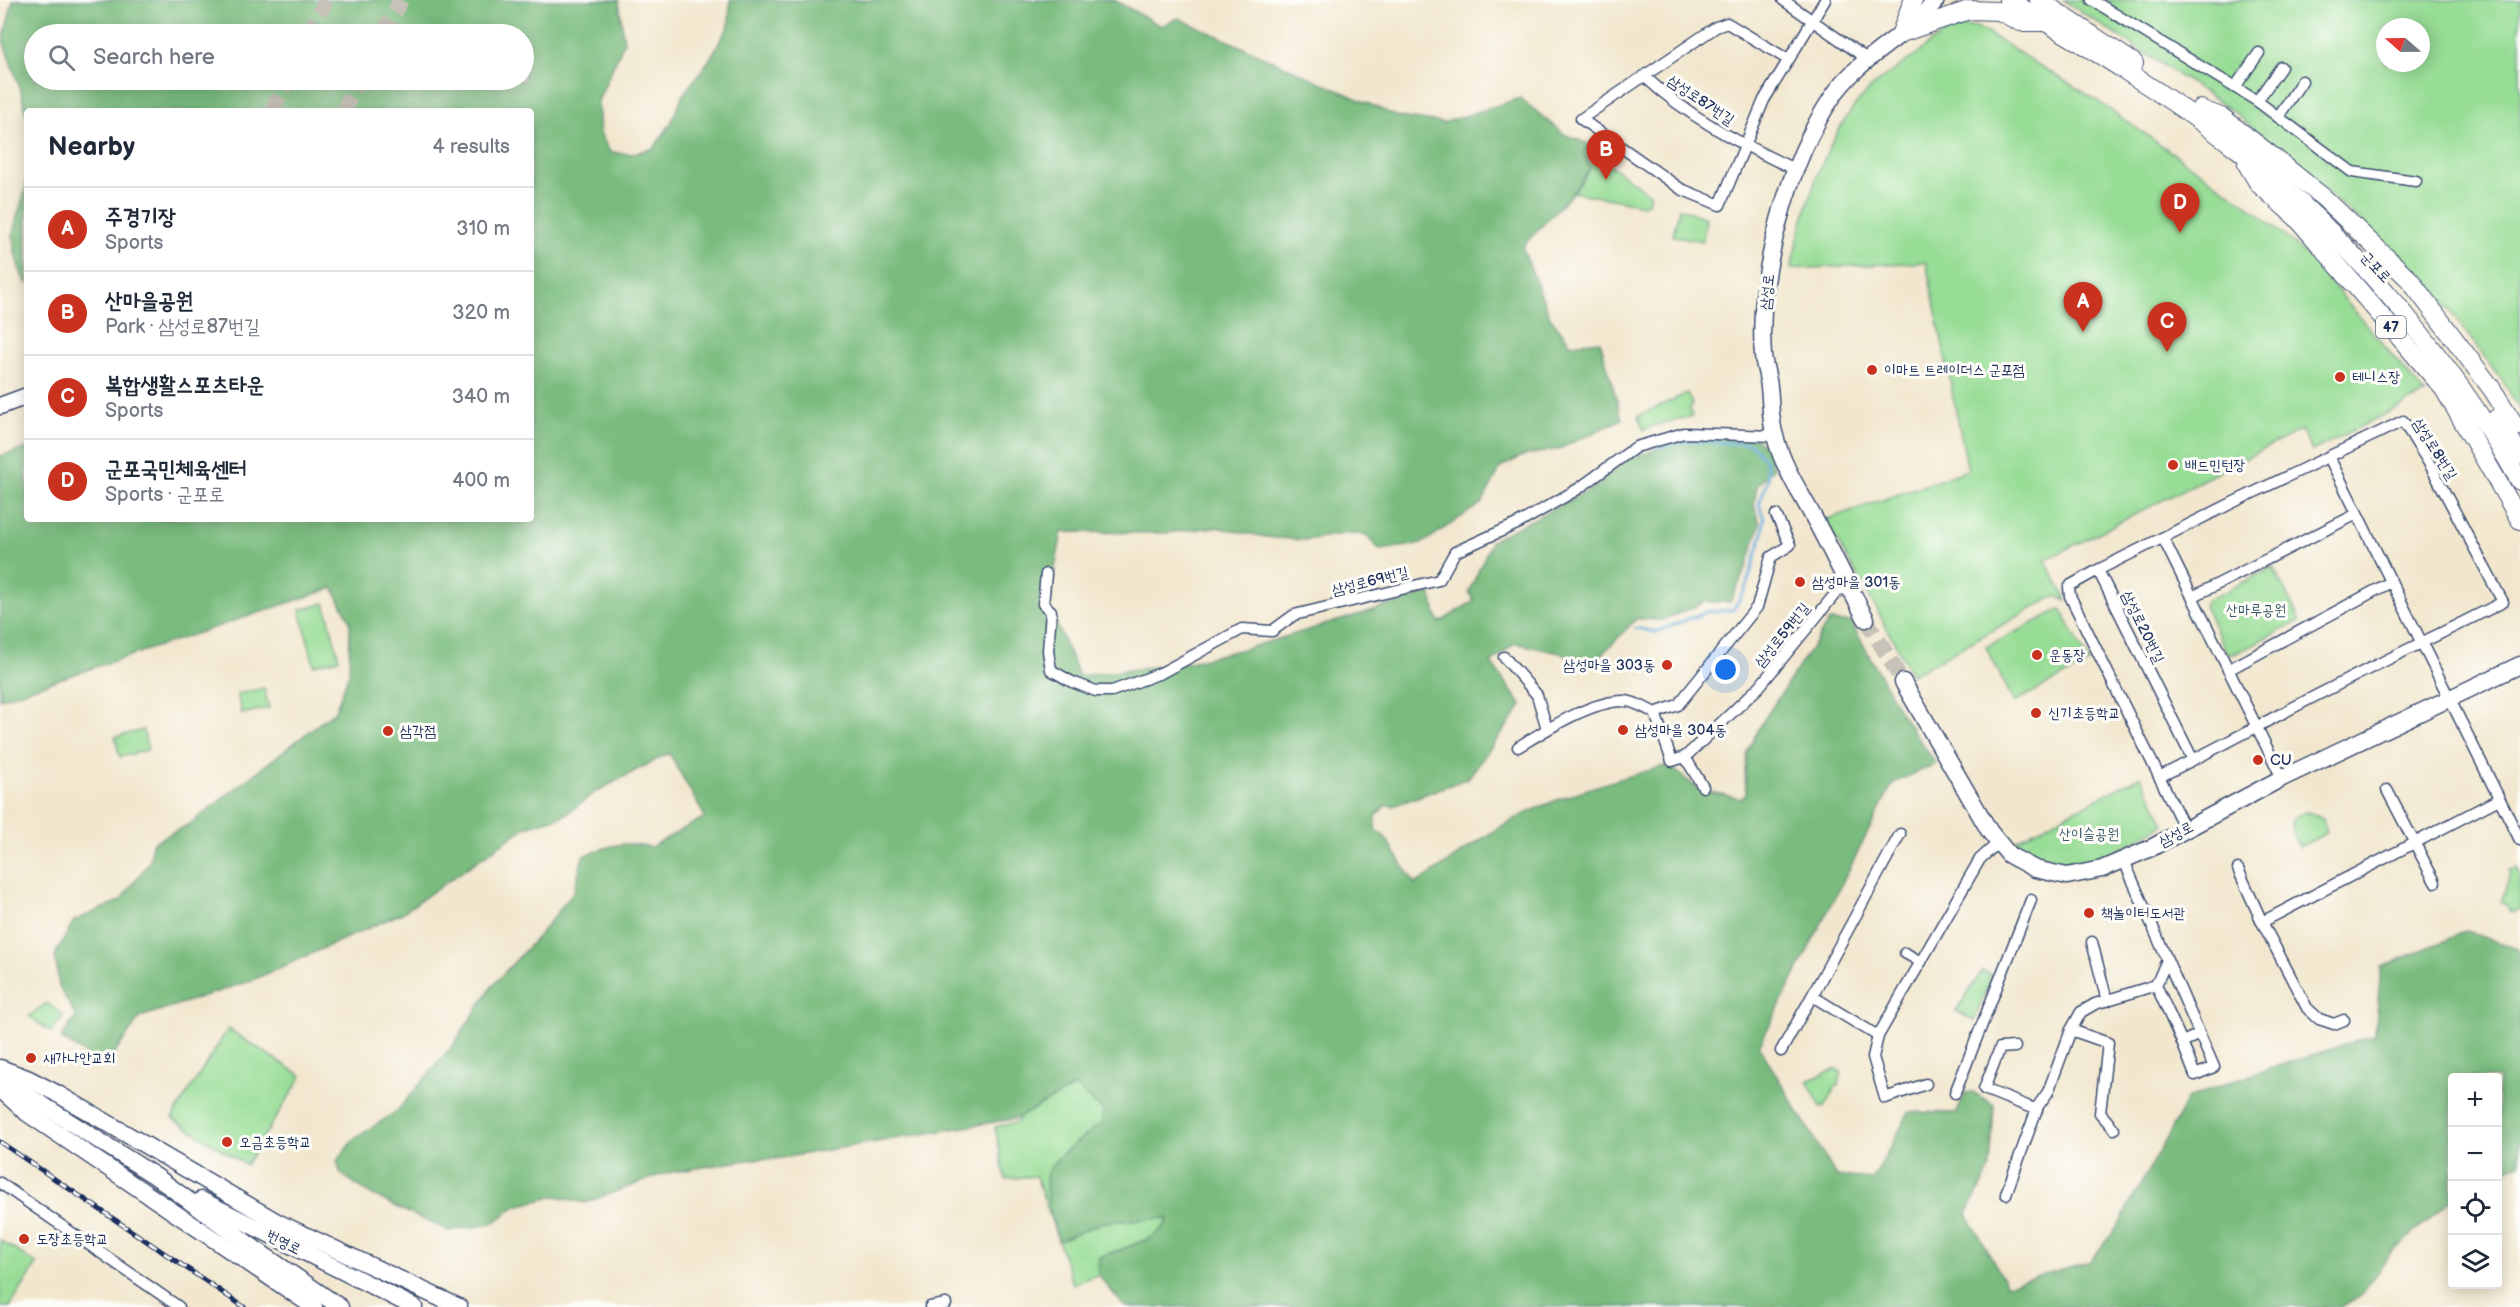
<!DOCTYPE html>
<meta charset="utf-8">
<style>
body{margin:0;font-family:"Balsamiq Sans","Poor Story",sans-serif;background:#f2f2f3;color:#1f2937}
.controls{position:absolute;right:18px;bottom:18px;display:grid;overflow:hidden;border-radius:6px;box-shadow:0 3px 15px #0003}
.controls button{width:54px;height:54px;display:grid;place-items:center;padding:0;border:0;border-bottom:2px solid #e0e1e3;background:#fff;color:#1f2937;font:30px sans-serif}
.compass{position:absolute;left:2376px;top:18px;width:54px;height:54px;border-radius:50%;background:#fff;box-shadow:0 3px 15px #0003;rotate:290deg}
.you{position:absolute;left:1726px;top:670px;width:21px;height:21px;margin:-15px;border:4px solid #fff;border-radius:50%;background:#1a73e8;box-shadow:0 0 0 9px #1a73e833}
.badge{display:grid;place-items:center;width:39px;height:39px;border-radius:50%;background:#c8321e;color:#fff;font-size:20px;font-weight:700}
.pin{position:absolute;translate:-50% -50px;filter:drop-shadow(0 2px 3px #0008)}
.pin::after{content:'';position:absolute;top:32px;width:21px;height:18px;background:inherit;clip-path:polygon(0 0,100% 0,50% 100%)}
.list{margin:0;padding:0;list-style:none}
h2{display:flex;justify-content:space-between;align-items:center;height:78px;margin:0;padding:0 24px;font-size:26px}
h2 small{font-size:20px;font-weight:400;color:#747a83}
.list li{display:grid;grid-template-columns:39px 1fr auto;gap:18px;align-items:center;box-sizing:border-box;height:84px;padding:0 24px;border-top:2px solid #e0e1e3}
.list b{display:block;font-size:22px;white-space:nowrap}
.list p{margin:0;font-size:20px;white-space:nowrap;color:#747a83}
.list em{font-size:20px;font-style:normal;color:#747a83}
.icon{flex:none;width:33px;height:33px;fill:none;stroke:currentColor;stroke-width:2;stroke-linecap:round;stroke-linejoin:round}
.map{position:relative;flex:none;width:2520px;height:1307px;overflow:hidden}
.search{position:absolute;background:#fff;box-shadow:0 3px 15px #0003;left:24px;top:24px;width:510px;height:66px;display:flex;align-items:center;gap:15px;box-sizing:border-box;padding:0 21px;border-radius:33px;color:#747a83;font-size:22px}
.panel{position:absolute;background:#fff;box-shadow:0 3px 15px #0003;left:24px;top:108px;width:510px;height:414px;border-radius:6px}
.map>svg:first-child{display:block}
.green{fill:#97dd95;stroke:#59867a;stroke-width:1.5;fill-rule:evenodd}
.forest{fill:#79bc7e;stroke:#4a766e;stroke-width:1.5;fill-rule:evenodd}
.lines{fill:none;stroke-linecap:round;stroke-linejoin:round}
.stream{stroke:#62aad9;stroke-width:3}
.secondary-tunnel{stroke:#c7c2b8;stroke-width:16;stroke-dasharray:16 8;stroke-linecap:butt}
.street-casing{stroke:#3b4b6f;stroke-width:13}
.secondary-casing{stroke:#3b4b6f;stroke-width:19}
.primary-casing{stroke:#3b4b6f;stroke-width:20}
.street{stroke:#fff;stroke-width:10}
.secondary{stroke:#fff;stroke-width:16}
.primary{stroke:#fff;stroke-width:18}
.rail-casing{stroke:#1b2f5e;stroke-width:5}
.rail{stroke:#fdfcf7;stroke-width:3;stroke-dasharray:9;stroke-linecap:butt}
.poi-dot{fill:#c8321e;stroke:#fdfcf7;stroke-width:2}
.labels{text-anchor:middle;stroke-width:6;stroke-linejoin:round;paint-order:stroke}
.shield{fill:#fdfcf7;stroke:#5f6c8c;stroke-width:1.5}
.shield-label{font-size:14px;font-weight:bold;fill:#1b2f5e}
.street-label{font-size:15px;fill:#1b2f5e;stroke:#fdfcf7}
.poi-label{font-size:15px;fill:#1b2f5e;stroke:#fdfcf7;text-anchor:start}
.park-label{font-size:15px;fill:#3a5a6c;stroke:#fdfcf7}
</style>
<div class="map">
<svg width="2520" height="1307" viewBox="0 0 2520 1307">
<rect width="100%" height="100%" fill="#fdfcf7"/>
<filter id="ink" filterUnits="userSpaceOnUse"><feTurbulence type="fractalNoise" baseFrequency=".0167" numOctaves="2"/><feDisplacementMap in="SourceGraphic" scale="12" xChannelSelector="R" yChannelSelector="G"/><feConvolveMatrix kernelMatrix="1 2 1 2 8 2 1 2 1" color-interpolation-filters="sRGB"/></filter>
<filter id="wash" filterUnits="userSpaceOnUse"><feTurbulence type="fractalNoise" baseFrequency=".008" numOctaves="4" result="noise"/><feDisplacementMap in="SourceGraphic" scale="24" xChannelSelector="R" yChannelSelector="G"/><feGaussianBlur stdDeviation="1.35" result="paint"/><feColorMatrix in="noise" values="0 0 0 0 0 0 0 0 0 0 0 0 0 0 0 0 0 1.4 0 .05"/><feComposite in="paint" operator="in"/></filter>
<g filter="url(#wash)">
<rect width="100%" height="100%" fill="#f2e7ce"/>
<g class="green">
<path d="M 2063,0 L 2520,0 L 2520,411 L 2504,383 L 2425,277 L 2232,110 ZM 2385,27 L 2421,27 L 2421,63 L 2385,63 Z"/>
<path d="M 1977,27 L 2093,98 L 2249,206 L 2310,258 L 2425,394 L 2312,451 L 2301,430 L 2045,560 L 2067,600 L 2055,596 L 1912,675 L 1876,608 L 1825,520 L 1968,470 L 1926,262 L 1791,269 C 1804,210 1824,134 1869,90 C 1882,78 1898,67 1913,57 C 1925,48 1940,33 1955,28 C 1961,26 1971,27 1977,27 Z"/>
<polygon points="1591,145 1600,158 1650,194 1648,203 1644,205 1573,192 1590,169 1584,151"/>
<polygon points="1679,208 1706,218 1703,241 1673,236"/>
<polygon points="1687,393 1693,406 1689,409 1692,416 1652,426 1644,430 1638,416"/>
<polygon points="2273,567 2300,621 2236,653 2227,653 2204,606 2206,601"/>
<polygon points="325,603 339,659 314,665 300,610"/>
<polygon points="2061,609 2089,663 2014,702 1986,647"/>
<polygon points="264,688 269,708 242,714 237,694"/>
<polygon points="143,730 148,750 120,757 115,737"/>
<path d="M 2141,776 L 2165,824 C 2121,848 2059,894 2015,841 Z"/>
<path d="M 2308,812 L 2323,819 L 2327,833 L 2299,847 C 2291,832 2283,816 2308,812 Z"/>
<polygon points="2517,868 2520,874 2520,909 2510,913 2506,904 2501,903 2509,878 2509,870"/>
<polygon points="1982,971 1992,975 1974,1021 1956,1011"/>
<polygon points="47,1003 63,1016 51,1032 29,1016"/>
<polygon points="228,1029 302,1076 246,1165 172,1118"/>
<polygon points="1836,1069 1841,1072 1839,1086 1835,1087 1825,1106 1821,1107 1807,1081"/>
<path d="M 1075,1086 L 1103,1110 L 1102,1123 L 1065,1152 L 1058,1241 L 1104,1222 L 1168,1218 C 1165,1239 1117,1250 1099,1257 L 1098,1275 L 1073,1284 L 1036,1176 L 1005,1179 L 995,1127 L 1018,1122 L 1018,1118 Z"/>
<polygon points="0,1240 37,1264 10,1307 0,1307"/>
</g>
<g class="forest">
<path d="M 13,0 L 619,0 L 624,42 L 598,101 L 600,133 L 610,152 L 631,154 L 654,148 L 671,123 L 683,95 L 708,62 L 729,26 L 730,0 L 1114,0 L 1161,26 L 1178,18 L 1398,117 L 1443,123 L 1520,98 L 1564,134 L 1591,145 L 1584,151 L 1590,169 L 1573,192 L 1522,247 L 1550,317 L 1571,344 L 1600,341 L 1622,419 L 1559,449 L 1522,456 L 1501,467 L 1482,503 L 1421,544 L 1380,550 L 1364,534 L 1344,534 L 1304,540 L 1266,537 L 1215,527 L 1166,533 L 1062,532 L 1048,605 L 1079,676 L 1185,663 L 1248,648 L 1430,593 L 1439,623 L 1474,601 L 1469,592 L 1492,540 L 1592,489 L 1628,459 L 1697,436 L 1754,438 L 1766,446 L 1773,468 L 1757,486 L 1754,505 L 1760,524 L 1747,566 L 1730,602 L 1705,602 L 1663,620 L 1636,619 L 1596,661 L 1515,643 L 1491,663 L 1522,706 L 1468,778 L 1393,806 L 1386,805 L 1376,816 L 1375,830 L 1385,837 L 1415,884 C 1445,866 1473,843 1504,825 C 1555,796 1612,781 1668,765 L 1700,790 L 1740,798 L 1746,794 L 1745,770 L 1748,750 L 1763,721 L 1829,621 L 1851,622 L 1900,712 L 1936,764 L 1893,783 L 1759,1046 L 1836,1176 L 1873,1179 L 1909,1112 L 1957,1113 L 1965,1093 L 1973,1092 L 1994,1105 L 1990,1168 L 1967,1214 L 2007,1285 L 2090,1261 L 2116,1229 L 2188,1098 L 2238,1079 L 2375,1035 L 2381,967 L 2467,931 L 2520,950 L 2520,1164 L 2498,1175 L 2498,1078 L 2452,1078 L 2452,1199 L 2390,1254 L 2361,1296 L 2341,1307 L 1125,1307 L 1098,1275 L 1099,1257 C 1117,1250 1165,1239 1168,1218 L 1104,1222 L 1058,1241 C 1054,1223 1041,1187 1048,1171 C 1055,1156 1088,1134 1102,1123 L 1103,1110 L 1075,1086 L 1018,1118 L 775,1159 L 754,1159 L 666,1173 L 585,1203 L 556,1196 L 516,1206 L 492,1224 L 449,1231 L 398,1208 L 366,1191 L 341,1174 L 337,1161 L 353,1140 L 398,1110 L 454,1044 L 493,985 L 541,933 L 574,891 L 583,856 C 609,846 623,840 651,847 L 705,817 L 669,753 L 597,791 L 565,815 L 526,827 L 402,913 L 250,981 L 140,1017 L 105,1067 L 61,1038 L 76,1017 L 59,986 L 55,955 L 74,921 L 121,900 L 150,861 L 152,843 L 190,824 L 335,711 L 349,673 L 350,621 L 333,588 L 0,699 L 0,456 L 27,448 L 27,519 L 531,519 L 531,111 L 27,111 L 27,119 L 21,91 L 3,41 ZM 34,34 L 524,34 L 524,80 L 34,80 Z"/>
<path d="M 27,181 L 27,284 C 19,273 14,252 13,238 C 12,225 25,197 27,181 Z"/>
</g>
<g class="lines">
<polyline class="stream" points="1636,628 1656,632 1706,612 1733,610 1745,590 1763,533 1764,518 1759,504 1768,479 1766,461 1751,444 1687,441 1656,448"/>
</g>
</g>
<g filter="url(#ink)">
<g class="lines">
<g class="secondary-tunnel">
<polyline points="309,34 326,0"/>
<polyline points="383,34 401,0"/>
<polyline points="272,111 287,80"/>
<polyline points="343,111 359,80"/>
<polyline points="1866,619 1903,682"/>
</g>
<defs>
<g id="street">
<polyline points="1783,0 1867,59"/>
<polyline points="2092,0 2257,101 2352,172 2416,181"/>
<polyline points="1787,59 1727,23 1716,27 1581,119 1681,189 1720,205 1764,100 1825,0"/>
<path d="M 1644,76 C 1688,117 1741,144 1796,170"/>
<polyline points="2235,87 2259,53"/>
<polyline points="2257,101 2281,67"/>
<polyline points="2278,117 2302,81"/>
<polyline points="2329,457 2520,840"/>
<polyline points="2163,538 2282,778"/>
<polyline points="2098,570 2071,585 2069,588 2070,596 2185,829"/>
<polyline points="1046,574 1043,604 1051,611 1048,651 1051,670 1072,682 1096,691 1112,691 1161,673 1242,629 1272,631 1294,615 1439,580 1455,552 1519,523 1578,489 1636,447 1684,433 1774,436"/>
<polyline points="2192,597 2357,514"/>
<polyline points="1504,657 1537,695 1547,729"/>
<polyline points="2228,670 2391,582"/>
<polyline points="1655,713 1678,705 1757,607 1771,557 1790,545 1776,515"/>
<path d="M 1518,747 C 1546,730 1592,700 1625,701 C 1634,701 1647,709 1655,713 L 1672,761 L 1685,757"/>
<path d="M 2159,777 C 2220,747 2279,714 2339,684 C 2393,656 2449,630 2503,602 L 2429,463 L 2403,421 L 2236,501 L 2098,570 L 2193,760"/>
<polyline points="1703,787 1685,757 1759,687 1835,594 1849,583"/>
<polyline points="2387,790 2435,882"/>
<polyline points="1900,834 1812,996 1878,1036 1980,859 1999,842"/>
<polyline points="2124,859 2128,870 2214,1067 2195,1075 2182,1042 2200,1034"/>
<polyline points="2238,869 2262,922"/>
<polyline points="2092,942 2107,1001"/>
<polyline points="1905,953 1921,962"/>
<polyline points="2167,960 2156,985 2182,1042"/>
<polyline points="2344,1020 2334,1024 2319,1019 2307,1008 2262,922 2499,799"/>
<polyline points="2071,1030 2108,1043 2100,1113 2114,1129"/>
<polyline points="1878,1036 1873,1057 1885,1098 1926,1084"/>
<polyline points="2015,1047 2000,1048 1984,1089 2037,1110"/>
<polyline points="1781,1051 1812,996"/>
<polyline points="1955,1093 2031,900"/>
<polyline points="0,1183 179,1307"/>
<polyline points="2006,1194 2038,1106 2048,1092 2071,1030 2081,1012 2095,1004 2156,985"/>
<polyline points="930,1307 946,1304"/>
</g>
<g id="secondary">
<polyline points="0,406 27,396"/>
<path d="M 1866,619 C 1848,586 1832,551 1814,518 C 1800,492 1782,465 1775,436 C 1770,421 1771,403 1769,387 C 1768,376 1764,366 1763,355 C 1757,276 1788,162 1833,96 C 1860,56 1907,37 1936,0"/>
<polyline points="1903,682 1990,832 2009,855 2035,869 2067,876 2102,869 2151,848 2282,778 2520,665"/>
<polyline points="0,1068 29,1079 56,1093 277,1222 459,1307"/>
<polyline points="0,1078 155,1176 255,1249 340,1307"/>
<polyline points="0,1089 27,1113 314,1307"/>
<polyline points="201,1200 414,1307"/>
</g>
<g id="primary">
<path d="M 2008,0 C 2087,46 2167,94 2240,151 C 2350,237 2451,360 2520,481"/>
<polyline points="2039,0 2134,63"/>
<polyline points="1901,33 1969,10 1999,11 2020,22 2043,22"/>
<polyline points="1901,33 1913,0"/>
<polyline points="2200,109 2223,118 2277,160 2324,198 2409,279 2492,389 2516,427"/>
<polyline points="2247,164 2259,184 2297,218 2444,389 2520,520"/>
<polyline points="2497,418 2520,455"/>
</g>
</defs>
<use href="#street" class="street-casing"/>
<use href="#secondary" class="secondary-casing"/>
<use href="#primary" class="primary-casing"/>
<use href="#street" class="street"/>
<use href="#secondary" class="secondary"/>
<use href="#primary" class="primary"/>
<defs>
<polyline id="rail" points="0,1142 244,1307"/>
</defs>
<use href="#rail" class="rail-casing"/>
<use href="#rail" class="rail"/>
</g>
</g>
<g class="poi-dot">
<circle cx="1872" cy="370" r="6"/>
<circle cx="2340" cy="377" r="6"/>
<circle cx="2173" cy="465" r="6"/>
<circle cx="1800" cy="582" r="6"/>
<circle cx="2037" cy="655" r="6"/>
<circle cx="1667" cy="665" r="6"/>
<circle cx="2036" cy="713" r="6"/>
<circle cx="1623" cy="730" r="6"/>
<circle cx="388" cy="731" r="6"/>
<circle cx="2258" cy="760" r="6"/>
<circle cx="2089" cy="913" r="6"/>
<circle cx="31" cy="1058" r="6"/>
<circle cx="227" cy="1142" r="6"/>
<circle cx="24" cy="1239" r="6"/>
</g>
<g class="labels">
<rect class="shield" x="2376" y="316" width="30" height="22" rx="4.5"/>
<g class="shield-label">
<text x="2391" y="332">47</text>
</g>
<g class="street-label">
<text transform="translate(1701 100) rotate(34)" y="5">삼성로87번길</text>
<text transform="translate(2376 267) rotate(47)" y="5">군포로</text>
<text transform="translate(1767 292) rotate(-84)" y="5">삼성로</text>
<text transform="translate(2435 449) rotate(58)" y="5">삼성로8번길</text>
<text transform="translate(1370 581) rotate(-14)" y="5">삼성로69번길</text>
<text transform="translate(2143 627) rotate(64)" y="5">삼성로20번길</text>
<text transform="translate(1782 635) rotate(-51)" y="5">삼성로59번길</text>
<text transform="translate(2176 834) rotate(-28)" y="5">삼성로</text>
<text transform="translate(284 1242) rotate(27)" y="5">번영로</text>
</g>
<g class="poi-label">
<text x="1884" y="375">이마트 트레이더스 군포점</text>
<text x="2352" y="382">테니스장</text>
<text x="2185" y="470">배드민턴장</text>
<text x="1812" y="587">삼성마을 301동</text>
<text x="2049" y="660">운동장</text>
<text x="1655" y="670" text-anchor="end">삼성마을 303동</text>
<text x="2048" y="718">신기초등학교</text>
<text x="1635" y="735">삼성마을 304동</text>
<text x="400" y="736">삼각점</text>
<text x="2270" y="765">CU</text>
<text x="2101" y="918">책놀이터도서관</text>
<text x="43" y="1063">새가나안교회</text>
<text x="239" y="1147">오금초등학교</text>
<text x="36" y="1244">도장초등학교</text>
</g>
<g class="park-label">
<text x="2256" y="615">산마루공원</text>
<text x="2089" y="839">산이슬공원</text>
</g>
</g>
</svg>
<div class="controls">
<button>+</button>
<button>−</button>
<button><svg class="icon" aria-label="locate" viewBox="0 0 24 24"><circle cx="12" cy="12" r="6"/><path d="M12 2v4M12 18v4M2 12h4M18 12h4"/></svg></button>
<button><svg class="icon" aria-label="layers" viewBox="0 0 24 24"><path d="M12 4l9 5-9 5-9-5zM3 14l9 5 9-5"/></svg></button>
</div>
<svg class="compass" viewBox="-18 -18 36 36"><path d="M0-13l5 13h-10z" fill="#e53935"/><path d="M0 13l5-13h-10z" fill="#747a83"/></svg>
<div class="you"></div>
<div class="pin badge" style="left:2083px;top:332px">A</div>
<div class="pin badge" style="left:1606px;top:180px">B</div>
<div class="pin badge" style="left:2167px;top:352px">C</div>
<div class="pin badge" style="left:2180px;top:233px">D</div>
<div class="search"><svg class="icon" aria-label="search" viewBox="0 0 24 24"><circle cx="10" cy="10" r="6"/><path d="M15 15l6 6"/></svg>Search here</div>
<section class="panel">
<h2>Nearby<small>4 results</small></h2>
<ul class="list">
<li><span class="badge">A</span><div><b>주경기장</b><p>Sports</p></div><em>310 m</em></li>
<li><span class="badge">B</span><div><b>산마을공원</b><p>Park · 삼성로87번길</p></div><em>320 m</em></li>
<li><span class="badge">C</span><div><b>복합생활스포츠타운</b><p>Sports</p></div><em>340 m</em></li>
<li><span class="badge">D</span><div><b>군포국민체육센터</b><p>Sports · 군포로</p></div><em>400 m</em></li>
</ul>
</section>
</div>
